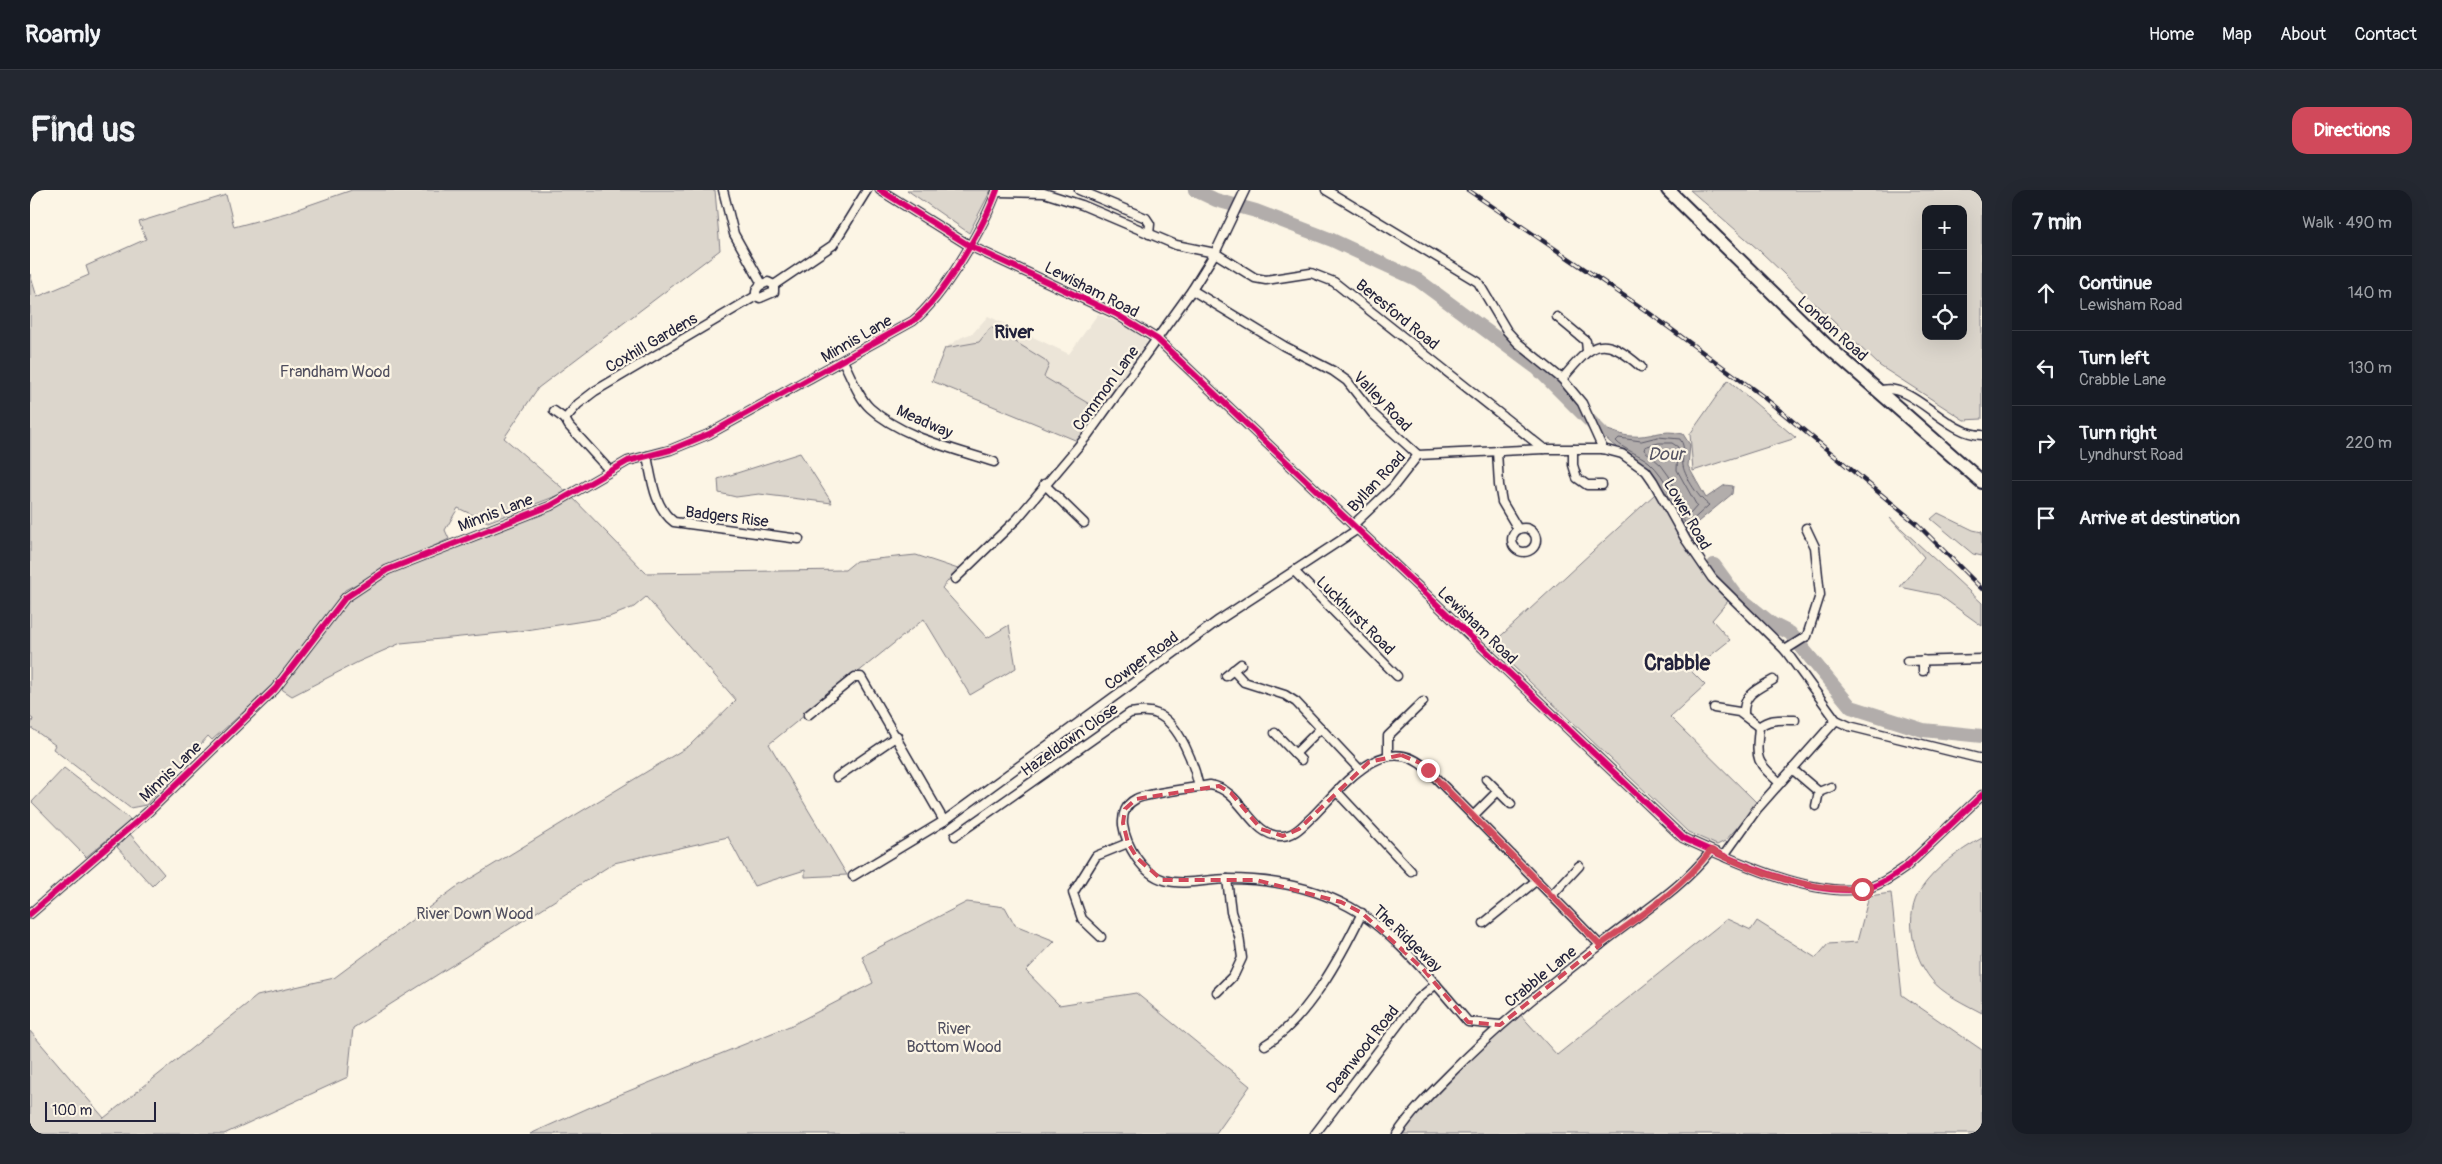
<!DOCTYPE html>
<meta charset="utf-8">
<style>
body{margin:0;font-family:Pangolin,sans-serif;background:#242831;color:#f1f3f6}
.controls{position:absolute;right:15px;top:15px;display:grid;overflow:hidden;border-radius:10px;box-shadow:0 5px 20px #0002}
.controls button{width:45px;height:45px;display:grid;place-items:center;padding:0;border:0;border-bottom:1px solid #363941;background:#171b24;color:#f1f3f6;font:25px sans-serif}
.scale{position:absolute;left:15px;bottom:12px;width:111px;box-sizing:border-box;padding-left:5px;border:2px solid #22223b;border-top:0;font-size:14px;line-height:18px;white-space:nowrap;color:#22223b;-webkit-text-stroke:4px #fcf5e5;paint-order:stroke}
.stop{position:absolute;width:15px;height:15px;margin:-11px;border:4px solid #d1495b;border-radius:50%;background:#fff}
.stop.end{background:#d1495b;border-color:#fff;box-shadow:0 1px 5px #0008}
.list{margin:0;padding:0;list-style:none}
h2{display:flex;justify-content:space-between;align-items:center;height:65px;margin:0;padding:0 20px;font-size:21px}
h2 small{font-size:16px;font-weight:400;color:#9ea1a6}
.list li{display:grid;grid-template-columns:32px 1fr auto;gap:15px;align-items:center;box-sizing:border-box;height:75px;padding:0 20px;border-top:1px solid #363941}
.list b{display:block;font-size:19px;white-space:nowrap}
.list p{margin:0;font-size:16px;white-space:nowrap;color:#9ea1a6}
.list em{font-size:16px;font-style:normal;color:#9ea1a6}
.icon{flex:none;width:28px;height:28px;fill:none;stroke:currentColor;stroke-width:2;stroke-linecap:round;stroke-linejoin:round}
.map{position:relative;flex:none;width:1952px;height:944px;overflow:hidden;border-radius:15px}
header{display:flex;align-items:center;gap:30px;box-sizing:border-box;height:70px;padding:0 25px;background:#171b24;border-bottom:1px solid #363941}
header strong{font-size:24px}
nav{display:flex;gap:28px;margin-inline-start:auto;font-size:18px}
.intro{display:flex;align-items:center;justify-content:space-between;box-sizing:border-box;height:120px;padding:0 30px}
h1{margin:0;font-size:35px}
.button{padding:12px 22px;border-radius:15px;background:#d1495b;color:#fff;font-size:18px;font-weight:700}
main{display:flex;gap:30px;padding:0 30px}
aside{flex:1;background:#171b24;border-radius:15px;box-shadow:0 5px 20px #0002}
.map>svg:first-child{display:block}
.built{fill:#ece5d8}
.green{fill:#dcd6cc;stroke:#7f7c84;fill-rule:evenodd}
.water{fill:#b2adab;stroke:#78757e}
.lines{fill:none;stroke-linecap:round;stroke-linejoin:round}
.shore{stroke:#5c5a68;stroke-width:1}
.river{stroke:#b2adab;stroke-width:14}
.street-casing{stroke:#22223b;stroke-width:11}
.primary-casing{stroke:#22223b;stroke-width:16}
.street{stroke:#fcf5e5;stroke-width:8}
.primary{stroke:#fcf5e5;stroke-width:12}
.rail-casing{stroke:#22223b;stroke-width:4.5}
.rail{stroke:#fcf5e5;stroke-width:2.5;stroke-dasharray:8;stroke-linecap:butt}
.cycleway-casing{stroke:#fcf5e5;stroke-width:9}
.cycleway{stroke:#d6006c;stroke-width:6}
.route{stroke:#d1495b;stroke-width:6}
.marked{fill:none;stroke:#d1495b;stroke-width:4;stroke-dasharray:10 6;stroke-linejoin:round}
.labels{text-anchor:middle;stroke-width:4.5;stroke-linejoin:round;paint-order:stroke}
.street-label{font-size:16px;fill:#22223b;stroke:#fcf5e5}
.park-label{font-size:16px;fill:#504f5f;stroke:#fcf5e5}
.water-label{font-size:18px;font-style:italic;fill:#545362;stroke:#fcf5e5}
.quarter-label{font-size:19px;font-weight:bold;fill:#22223b;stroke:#fcf5e5}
.district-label{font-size:21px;font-weight:bold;fill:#22223b;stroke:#fcf5e5}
</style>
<header>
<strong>Roamly</strong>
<nav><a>Home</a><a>Map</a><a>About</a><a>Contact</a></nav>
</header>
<div class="intro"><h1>Find us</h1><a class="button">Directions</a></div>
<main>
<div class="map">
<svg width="1952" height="944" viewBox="0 0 1952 944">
<rect width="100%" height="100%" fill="#fcf5e5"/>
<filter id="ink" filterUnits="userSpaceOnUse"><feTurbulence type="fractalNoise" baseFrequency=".02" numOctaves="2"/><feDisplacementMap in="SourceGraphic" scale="10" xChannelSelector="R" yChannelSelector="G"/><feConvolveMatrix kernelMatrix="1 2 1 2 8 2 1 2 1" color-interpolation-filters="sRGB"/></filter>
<g filter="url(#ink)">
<polygon class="built" points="1068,124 1100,138 1117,151 1113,161 1050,252 902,191 915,158 932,147 943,143 958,126 1039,164"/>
<g class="green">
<polygon points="322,0 685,0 690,60 508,198 474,248 537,302 458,332 428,318 415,340 419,349 357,378 315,400 246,493 182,550 178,546 116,615 100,618 23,559 25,555 0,537 3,529 0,527 0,84 7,107 59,85 56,76 116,49 109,32 196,5 204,37 256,23"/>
<polygon points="877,0 961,0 939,43"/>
<path d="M 1660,0 L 1952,0 L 1952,229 L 1934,230 L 1850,176 L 1730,61 ZM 1896,19 L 1933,19 L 1933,146 L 1896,146 Z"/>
<polygon points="961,137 1015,170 1019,175 1014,187 1071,221 1050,252 902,191 915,158 949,152"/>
<polygon points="1698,190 1766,248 1663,281 1660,244"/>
<polygon points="770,263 802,313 729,304 706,307 689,303 688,289"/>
<path d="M 1625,304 C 1650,339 1665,382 1698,411 L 1682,430 L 1700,450 L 1661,481 L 1675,495 L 1640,527 L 1728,614 L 1695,651 L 1687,655 L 1658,642 L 1461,455 Z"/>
<polygon points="540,305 616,383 815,380 826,371 886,365 928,379 912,398 957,448 979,435 986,478 940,505 894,429 739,554 817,685 775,687 775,680 724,696 698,647 584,673 323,838 318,887 194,944 0,944 0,841 74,928 227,806 304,788 425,698 659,556 706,510 616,407 604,417 579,427 490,441 371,453 328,472 262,506 250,498 315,408 357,380"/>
<polygon points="1908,323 1943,340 1952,342 1952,366 1943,364 1901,329"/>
<polygon points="1860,328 1952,413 1952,436 1909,405 1870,397 1894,367"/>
<polygon points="34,578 101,630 56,667 2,612"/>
<polygon points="100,644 134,684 122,696 87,657"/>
<path d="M 1952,648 L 1952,823 C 1937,815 1911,803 1901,789 C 1883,767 1873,724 1891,699 C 1906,677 1929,661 1952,648 Z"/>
<polygon points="1861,703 1872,805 1952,860 1952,944 1371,944 1382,928 1470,835 1488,822 1527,865 1697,729 1721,740 1727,731 1786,768 1798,754 1827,752 1839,706"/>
<polygon points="937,712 975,717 985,735 1025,751 996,781 1029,815 1106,803 1220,896 1186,944 500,944 574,911 762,835 843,793 832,766"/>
</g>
<path class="water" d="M 1574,239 C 1583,241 1592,246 1601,246 C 1621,248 1631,238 1653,244 L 1660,255 L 1658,276 L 1676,308 L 1695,295 L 1703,296 L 1702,304 L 1663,336 L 1669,348 L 1669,356 L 1666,358 L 1658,351 C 1646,326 1636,294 1615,276 C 1601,263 1583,260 1572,243 Z"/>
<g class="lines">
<g class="shore">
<path d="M 1628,247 L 1650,249 C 1657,259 1651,265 1653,276 C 1655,287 1670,310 1679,315 L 1658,334 L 1655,333 C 1645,312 1637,288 1619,272 C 1609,264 1594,260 1586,251 L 1589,248 L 1611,251 Z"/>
<polygon points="1629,253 1642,253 1648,257 1647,280 1667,316 1660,324 1657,323 1639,286 1631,275 1614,260 1615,257"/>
</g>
<g class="river">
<polyline points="1165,0 1186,10 1226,21 1302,50 1388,90 1508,179 1572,243"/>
<polyline points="1684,375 1706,405 1742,434 1760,443 1821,517 1893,540 1952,546"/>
</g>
<defs>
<g id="street">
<polyline points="693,0 704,44 732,94"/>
<path d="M 850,0 L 940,56 L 1086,124 L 1127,149 L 1653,648 C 1700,669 1779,707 1832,699 C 1848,697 1863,686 1876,677 L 1952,605"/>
<polyline points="1049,0 1116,28 1120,34 1119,44"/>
<polyline points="1296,0 1448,92 1477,141 1488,153 1532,189 1552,213 1573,259"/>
<polyline points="967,2 1014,3 1052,15 1146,55 1185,63 1225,88 1236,90 1281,83 1304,92 1514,259"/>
<path d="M 738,92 L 744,95 L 744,102 L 730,108 L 726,106 C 725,97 730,95 738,92 Z"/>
<polyline points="744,95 803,55 837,0"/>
<polyline points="1162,100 1254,156 1303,181 1317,191 1343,224 1388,265 1514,259 1573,259 1592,264 1616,281 1623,291 1656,350 1682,388 1755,460 1806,530 1819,536 1952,569"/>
<polyline points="1527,127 1556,151 1557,161"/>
<path d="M 813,171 C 821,186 828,207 840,218 C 871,247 925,259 964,272"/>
<path d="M 1532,189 C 1563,153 1571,142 1611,177"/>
<path d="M 1849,201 C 1881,189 1915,245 1952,245"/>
<polyline points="524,221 535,229 539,236 580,281"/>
<polyline points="535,229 548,214 565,201 726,106"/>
<polyline points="1543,259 1543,275 1547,288 1557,295 1572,295"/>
<polyline points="1467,261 1469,295 1472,312 1488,339"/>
<path d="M 617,266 C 622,289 624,317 644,332 L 769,349"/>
<polyline points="1014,294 1054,333"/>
<polyline points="1323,335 1363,297 1388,265"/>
<circle cx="1494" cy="350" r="12"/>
<polyline points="1265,382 1367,486"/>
<polyline points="925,389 987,329 1057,246 1162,100 1185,63 1215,0"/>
<polyline points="1755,460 1777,446 1790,405 1785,357 1776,338"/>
<polyline points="1893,470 1893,481"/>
<polyline points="1877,471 1952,469"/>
<polyline points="1203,480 1214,492 1255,505 1266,512 1330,580"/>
<polyline points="1196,486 1211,474"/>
<polyline points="1684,518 1709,522 1729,537"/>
<path d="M 1714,524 C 1713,504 1727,499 1743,490"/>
<polyline points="778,525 825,487 831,487 914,631"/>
<polyline points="1245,543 1271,570"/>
<polyline points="1265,564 1291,538"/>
<polyline points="1358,566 1358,546 1393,512"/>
<polyline points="1762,579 1789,602"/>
<polyline points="807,587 867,546"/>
<polyline points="1456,589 1481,614"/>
<path d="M 1750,593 C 1725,571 1726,570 1729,537 C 1739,528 1753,530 1765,530"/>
<polyline points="1307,602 1381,681"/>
<polyline points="1786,616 1789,602 1801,597"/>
<polyline points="1443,626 1468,601"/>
<path d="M 925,646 L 1100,523 C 1109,522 1118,520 1127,524 C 1150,534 1164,574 1169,597"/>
<polyline points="1695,667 1697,661 1727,619 1806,530"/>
<polyline points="823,686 914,631 1189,430 1328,339"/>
<polyline points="1522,705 1549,676"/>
<path d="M 0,724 L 119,621 L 245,499 L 315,408 L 357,380 L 520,316 L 598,271 L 640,260 L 679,244 L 883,131 C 913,107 954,37 967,0"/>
<polyline points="1454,733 1507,690"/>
<polyline points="1071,747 1052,729 1043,703 1066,666 1098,653"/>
<polyline points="1187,802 1204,785 1212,768 1209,746 1201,722 1197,689"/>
<path d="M 1470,835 L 1438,832 C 1405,793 1358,734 1312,713 C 1278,696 1236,689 1198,689 C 1177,689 1154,696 1134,690 C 1112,684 1096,655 1093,635 C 1092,624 1096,614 1106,609 C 1116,603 1165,598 1180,595 C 1213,600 1220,647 1252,646 C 1265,646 1274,634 1283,626 C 1312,597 1355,538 1398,580 L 1570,755"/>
<path d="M 1235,855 C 1277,830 1311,766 1332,723"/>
<polyline points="1285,944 1387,810 1406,794"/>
<path d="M 1367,944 C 1381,923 1399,905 1417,887 C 1464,839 1516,797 1569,756 C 1607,725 1651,700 1681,661"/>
</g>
<polyline id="primary" points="1638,0 1795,154 1952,292"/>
</defs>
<use href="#street" class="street-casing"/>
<use href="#primary" class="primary-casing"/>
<use href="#street" class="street"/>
<use href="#primary" class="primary"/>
<defs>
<polyline id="rail" points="1438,0 1615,120 1731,205 1887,334 1952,399"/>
</defs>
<use href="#rail" class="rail-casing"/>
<use href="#rail" class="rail"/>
<defs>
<g id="cycleway">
<path d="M 850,0 L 940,56 L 1086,124 L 1127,149 L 1653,648 C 1700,669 1779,707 1832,699 C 1848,697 1863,686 1876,677 L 1952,605"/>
<path d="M 0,724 L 119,621 L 245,499 L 315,408 L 357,380 L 520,316 L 598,271 L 640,260 L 679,244 L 883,131 C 913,107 954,37 967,0"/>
</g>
</defs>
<use href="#cycleway" class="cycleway-casing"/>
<use href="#cycleway" class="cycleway"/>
</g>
</g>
<g class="lines" filter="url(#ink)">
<path class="route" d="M 1398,580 L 1570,755 C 1609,727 1652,699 1681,660 C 1726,683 1782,702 1832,699"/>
</g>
<path class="marked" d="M 1371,565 L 1390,573 L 1570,755 L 1470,835 L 1438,832 L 1393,779 L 1332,723 L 1311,712 L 1226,690 L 1132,690 L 1107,668 L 1098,653 L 1093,633 L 1095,619 L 1106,609 L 1189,596 L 1201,603 L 1231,639 L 1253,646 L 1269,639 L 1339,572 Z"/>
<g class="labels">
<g class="street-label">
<text transform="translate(1062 99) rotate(27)" y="6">Lewisham Road</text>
<text transform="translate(1368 124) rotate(39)" y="6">Beresford Road</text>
<text transform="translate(1803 138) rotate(42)" y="6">London Road</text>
<text transform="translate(826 148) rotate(-30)" y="6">Minnis Lane</text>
<text transform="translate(621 152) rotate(-30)" y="6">Coxhill Gardens</text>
<text transform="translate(1075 198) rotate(-54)" y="6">Common Lane</text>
<text transform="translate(1353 211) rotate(46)" y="6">Valley Road</text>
<text transform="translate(895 231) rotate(24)" y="6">Meadway</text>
<text transform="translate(1346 291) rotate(-47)" y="6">Byllan Road</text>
<text transform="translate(465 322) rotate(-21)" y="6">Minnis Lane</text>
<text transform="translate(1658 324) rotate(60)" y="6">Lower Road</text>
<text transform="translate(697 326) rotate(7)" y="6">Badgers Rise</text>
<text transform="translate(1326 425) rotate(45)" y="6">Luckhurst Road</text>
<text transform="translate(1448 435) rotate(44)" y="6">Lewisham Road</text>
<text transform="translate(1111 470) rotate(-36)" y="6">Cowper Road</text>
<text transform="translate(1039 549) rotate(-35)" y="6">Hazeldown Close</text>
<text transform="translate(140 581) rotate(-44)" y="6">Minnis Lane</text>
<text transform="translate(1378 748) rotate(44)" y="6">The Ridgeway</text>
<text transform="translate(1510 786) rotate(-39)" y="6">Crabble Lane</text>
<text transform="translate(1332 859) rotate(-52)" y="6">Deanwood Road</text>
</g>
<g class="park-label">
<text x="305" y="187">Frandham Wood</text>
<text x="445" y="729">River Down Wood</text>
<text x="924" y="844">River<tspan x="924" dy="18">Bottom Wood</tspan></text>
</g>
<g class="water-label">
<text x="1636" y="270">Dour</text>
</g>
<g class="quarter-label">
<text x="984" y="148">River</text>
</g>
<g class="district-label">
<text x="1647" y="480">Crabble</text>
</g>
</g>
</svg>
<div class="controls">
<button>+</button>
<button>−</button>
<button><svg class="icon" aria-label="locate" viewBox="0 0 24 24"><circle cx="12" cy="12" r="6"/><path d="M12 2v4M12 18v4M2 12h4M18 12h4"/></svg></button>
</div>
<div class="scale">100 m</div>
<div class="stop" style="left:1832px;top:699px"></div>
<div class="stop end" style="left:1398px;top:580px"></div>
</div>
<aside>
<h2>7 min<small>Walk · 490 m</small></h2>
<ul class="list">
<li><svg class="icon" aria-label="ahead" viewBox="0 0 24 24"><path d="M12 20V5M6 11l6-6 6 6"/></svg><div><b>Continue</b><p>Lewisham Road</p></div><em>140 m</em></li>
<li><svg class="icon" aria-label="left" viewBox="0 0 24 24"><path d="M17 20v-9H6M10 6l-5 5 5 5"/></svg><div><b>Turn left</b><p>Crabble Lane</p></div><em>130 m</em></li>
<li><svg class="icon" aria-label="right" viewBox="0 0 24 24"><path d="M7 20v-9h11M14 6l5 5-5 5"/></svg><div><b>Turn right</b><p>Lyndhurst Road</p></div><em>220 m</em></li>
<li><svg class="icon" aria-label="arrive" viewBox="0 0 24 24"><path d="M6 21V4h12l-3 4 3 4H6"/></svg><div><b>Arrive at destination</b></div></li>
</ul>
</aside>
</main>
